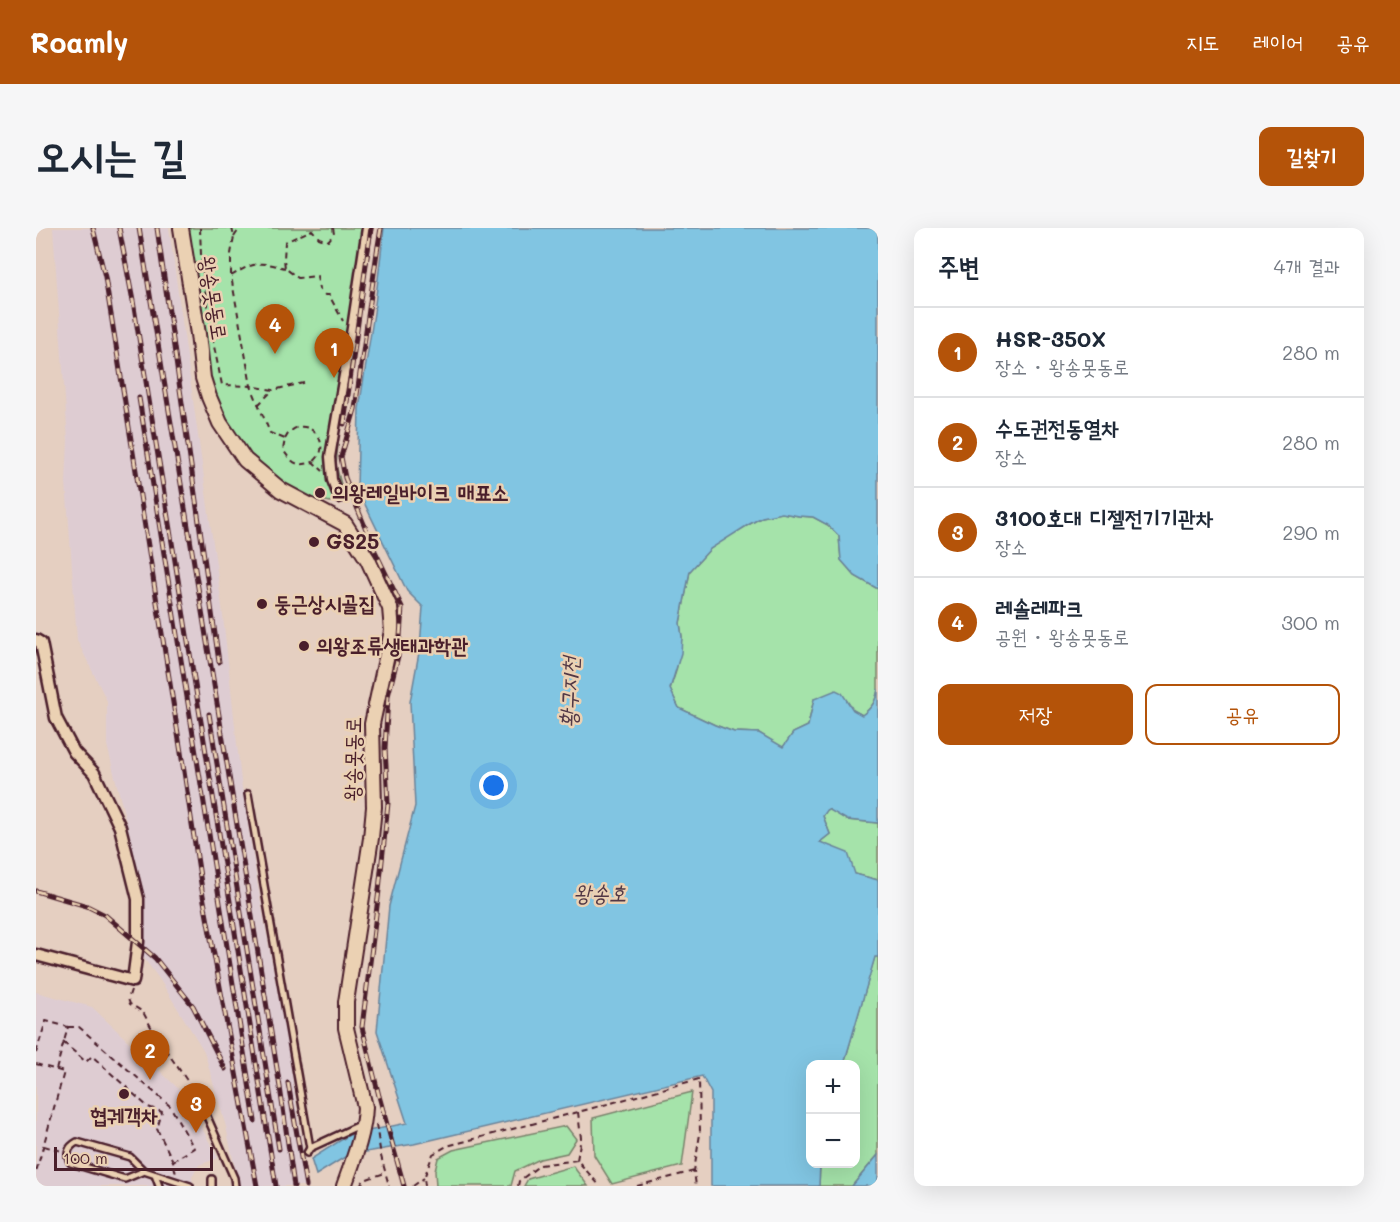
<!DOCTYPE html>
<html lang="ko">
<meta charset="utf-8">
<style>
body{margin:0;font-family:Mali,"Poor Story",sans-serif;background:#f6f6f7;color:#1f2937}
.controls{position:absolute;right:18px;bottom:18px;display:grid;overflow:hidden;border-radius:12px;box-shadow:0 6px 24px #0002}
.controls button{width:54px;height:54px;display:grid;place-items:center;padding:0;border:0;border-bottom:2px solid #e0e1e3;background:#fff;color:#1f2937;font:30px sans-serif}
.scale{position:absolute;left:18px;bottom:15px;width:159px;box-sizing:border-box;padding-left:6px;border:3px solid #4a1f2b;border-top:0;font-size:16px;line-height:21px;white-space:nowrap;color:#4a1f2b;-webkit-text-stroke:4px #ebd1b3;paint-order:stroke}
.you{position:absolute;left:458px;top:558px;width:21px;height:21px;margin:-15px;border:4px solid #fff;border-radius:50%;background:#1a73e8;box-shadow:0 0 0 9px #1a73e833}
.badge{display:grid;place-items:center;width:39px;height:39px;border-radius:50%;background:#b45309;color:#fff;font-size:20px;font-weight:700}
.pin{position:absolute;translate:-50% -50px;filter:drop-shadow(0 2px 3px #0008)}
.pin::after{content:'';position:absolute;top:32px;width:21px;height:18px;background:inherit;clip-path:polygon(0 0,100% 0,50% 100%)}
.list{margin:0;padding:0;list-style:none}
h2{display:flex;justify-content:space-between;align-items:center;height:78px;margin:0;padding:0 24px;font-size:26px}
h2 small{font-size:20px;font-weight:400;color:#747a83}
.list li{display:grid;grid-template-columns:39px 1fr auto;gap:18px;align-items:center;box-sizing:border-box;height:90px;padding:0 24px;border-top:2px solid #e0e1e3}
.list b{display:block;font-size:22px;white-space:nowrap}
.list p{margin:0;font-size:20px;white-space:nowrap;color:#747a83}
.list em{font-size:20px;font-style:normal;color:#747a83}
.actions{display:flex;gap:12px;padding:18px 24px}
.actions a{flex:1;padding:14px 0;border:2px solid #b45309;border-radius:12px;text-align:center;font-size:21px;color:#b45309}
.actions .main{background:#b45309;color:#fff}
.map{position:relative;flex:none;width:842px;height:958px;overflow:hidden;border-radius:12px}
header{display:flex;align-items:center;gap:36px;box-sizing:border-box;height:84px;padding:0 30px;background:#b45309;color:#fff}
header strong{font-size:28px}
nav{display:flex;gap:33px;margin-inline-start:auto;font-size:21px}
.intro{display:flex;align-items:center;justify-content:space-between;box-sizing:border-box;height:144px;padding:0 36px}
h1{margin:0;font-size:42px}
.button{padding:15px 27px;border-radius:12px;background:#b45309;color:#fff;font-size:21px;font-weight:700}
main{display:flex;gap:36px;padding:0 36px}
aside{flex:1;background:#fff;border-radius:12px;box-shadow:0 6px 24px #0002}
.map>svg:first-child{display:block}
.built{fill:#deccd2}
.green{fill:#a5e3aa;stroke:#78816a;stroke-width:1.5}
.water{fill:#81c5e2;stroke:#6b8399;stroke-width:1.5}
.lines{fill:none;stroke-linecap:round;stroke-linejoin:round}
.service-casing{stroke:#4a1f2b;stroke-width:10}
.pedestrian-casing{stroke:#4a1f2b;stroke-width:13}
.minor-casing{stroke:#4a1f2b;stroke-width:15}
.tertiary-casing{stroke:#4a1f2b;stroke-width:18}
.path{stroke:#4a1f2b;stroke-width:2;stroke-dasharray:6 4.5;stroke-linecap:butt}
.service{stroke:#ebd1b3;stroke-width:5}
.pedestrian{stroke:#ebd1b3;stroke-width:8}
.minor{stroke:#ebd1b3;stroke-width:10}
.tertiary{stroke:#ebd1b3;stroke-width:14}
.rail-casing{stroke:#4a1f2b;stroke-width:5}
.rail{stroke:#ebd1b3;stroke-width:3;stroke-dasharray:9;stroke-linecap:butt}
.poi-dot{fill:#4a1f2b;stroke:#ebd1b3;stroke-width:2}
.labels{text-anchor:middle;stroke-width:5;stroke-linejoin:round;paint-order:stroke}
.street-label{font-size:21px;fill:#4a1f2b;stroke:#ebd1b3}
.poi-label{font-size:21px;font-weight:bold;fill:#4a1f2b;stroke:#ebd1b3;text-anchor:start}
.water-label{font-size:22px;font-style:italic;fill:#523846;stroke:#ebd1b3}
</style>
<header>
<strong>Roamly</strong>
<nav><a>지도</a><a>레이어</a><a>공유</a></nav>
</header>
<div class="intro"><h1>오시는 길</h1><a class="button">길찾기</a></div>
<main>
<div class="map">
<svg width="842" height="958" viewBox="0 0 842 958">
<rect width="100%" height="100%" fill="#e5cfc1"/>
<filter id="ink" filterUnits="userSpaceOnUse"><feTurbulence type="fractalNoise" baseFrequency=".0167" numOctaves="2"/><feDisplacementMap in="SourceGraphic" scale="12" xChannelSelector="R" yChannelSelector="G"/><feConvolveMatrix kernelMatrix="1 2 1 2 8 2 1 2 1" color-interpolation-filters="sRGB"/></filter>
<g filter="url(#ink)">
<g class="built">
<polygon points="17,0 133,0 186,379 205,553 221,653 253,826 268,929 269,958 203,958 190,899 168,823 124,752 107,729 106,723 109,670 71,517 71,473 41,412 30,254 32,213"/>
<polygon points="0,764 56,779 147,865 182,930 163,937 156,948 157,958 0,958"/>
</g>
<g class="green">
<polygon points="151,0 326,0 314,90 297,187 302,216 300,237 308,268 294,274 269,268 244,254 216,230 185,188 172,149"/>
<path d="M 746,285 L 763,288 L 777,289 L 792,297 L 803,308 L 805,332 L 819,348 L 842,361 L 842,461 C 840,473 836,480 826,487 L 817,482 L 810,472 L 778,471 L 772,498 L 757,505 L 747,520 L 723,505 L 698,504 L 679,497 L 643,480 L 634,461 L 640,443 L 646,409 L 644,395 L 654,343 L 674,321 L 693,308 L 726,289 Z"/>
<polygon points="792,580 811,592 842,595 842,652 819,646 784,614 794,606 787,588"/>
<polygon points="839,728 842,729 842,927 816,958 783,958 784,936 820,936 820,836 808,836"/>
<polygon points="656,864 646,938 576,956 558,927 557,890"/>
<polygon points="530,898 540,911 531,925 504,931 479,943 475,958 400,958 399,943 402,930 417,922"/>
<polygon points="537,938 552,958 488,958 492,951"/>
</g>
<g class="water">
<path d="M 348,0 L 842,0 L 842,361 L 819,348 L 805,332 L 803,308 L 792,297 L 777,289 L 763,288 L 746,285 L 726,289 L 712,297 L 674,321 L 654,343 L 644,395 L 646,409 L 645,425 L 634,461 L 643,480 L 679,497 L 698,504 L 723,505 L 747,519 L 757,505 L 772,498 L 778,471 L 800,462 L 806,465 L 817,482 L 826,487 C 836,480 840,473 842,461 L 842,595 L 811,592 L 792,581 L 787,588 L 794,606 L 784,614 L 812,625 L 819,646 L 842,652 L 842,729 L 839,729 L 808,836 L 774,836 L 774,936 L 784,936 L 783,958 L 675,958 L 675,865 L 666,848 L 378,916 L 312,927 L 280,947 L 275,931 L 313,907 L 371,895 L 341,803 L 353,678 L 379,578 L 374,474 L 384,419 L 387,379 L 371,363 L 321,260 L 323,181 L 338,85 Z"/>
<polygon points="842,927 842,958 816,958"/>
</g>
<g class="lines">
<defs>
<g id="service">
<polyline points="212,566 274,920"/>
<polyline points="169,884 198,950 199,958"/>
<polyline points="271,925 274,920 326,896"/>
<path d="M 108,943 L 89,951 L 35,935 C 29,926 32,919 41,914 L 94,929 L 108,943 L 154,958"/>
<polyline points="119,947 123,958"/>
<polyline points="176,951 176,958"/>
</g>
<polyline id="pedestrian" points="303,270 296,252 294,229 316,100 331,0"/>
<polyline id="minor" points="0,412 5,415 20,490 38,524 58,545 84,599 102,671 102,714 97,753 0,727"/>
<path id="tertiary" d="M 145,0 L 162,106 L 167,150 L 173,169 L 184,195 L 209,232 L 245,262 L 309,296 L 332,332 L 354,380 L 356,403 L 336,496 L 338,579 L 335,610 L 310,774 L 310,800 L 329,879 C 328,906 317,933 308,958"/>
</defs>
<use href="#service" class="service-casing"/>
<use href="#pedestrian" class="pedestrian-casing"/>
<use href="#minor" class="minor-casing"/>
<use href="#tertiary" class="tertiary-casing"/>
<g class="path">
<polyline points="164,0 165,27 172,84"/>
<path d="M 196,0 L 198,9 L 195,26 L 195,48 L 215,158 L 234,205 L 249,211 L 247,222 C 257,236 261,239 277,234 L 287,243"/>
<polyline points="297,0 298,6 292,13 283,10 276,2 249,14 248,31 249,40 262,50 281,48 283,61 289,67 293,67 307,93"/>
<polyline points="198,9 204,0"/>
<path d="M 195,48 C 218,34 223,33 249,40"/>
<polyline points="174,99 186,157 215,158 237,162 272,154"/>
<polyline points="222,177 237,162"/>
<path d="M 249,211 C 251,208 252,205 255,203 C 270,190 291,209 284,226 C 282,229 280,232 277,234"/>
<polyline points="95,762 92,771 94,776 107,784 120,808 159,864 166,879"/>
<polyline points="32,799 43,799 134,878 158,920 137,933"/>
<polyline points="27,814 50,834 56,828 112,879 126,884 121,901 137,933 140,946"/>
<polyline points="0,825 10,793 32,799 20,842"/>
<polyline points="0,836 28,844 0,944"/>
<polyline points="542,884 545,910 541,932 564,958"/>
<polyline points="340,896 345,928 353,958"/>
<polyline points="8,918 26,923"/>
<polyline points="324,958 328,952 349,945"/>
<polyline points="377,958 388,950"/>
<polyline points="389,958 388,950 397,926 411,918 542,884 663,851 664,906 658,943 660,958"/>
<polyline points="482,958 483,953 504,937 541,932"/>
<polyline points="601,958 658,943"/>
</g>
<use href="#service" class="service"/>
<use href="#pedestrian" class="pedestrian"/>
<use href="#minor" class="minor"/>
<use href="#tertiary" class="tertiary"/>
<defs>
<g id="rail">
<polyline points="57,0 69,49 147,537 166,662 221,958"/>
<polyline points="83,0 97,73 240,958"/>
<polyline points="103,0 244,859 258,958"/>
<polyline points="121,0 183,434"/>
<polyline points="345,0 341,24 319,181 305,229 309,250 339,323 366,379 363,424 352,468 349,520 352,575 343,662 326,799 343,868 368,958"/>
<polyline points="103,170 219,893"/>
<polyline points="308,196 335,0"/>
<polyline points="173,486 243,921"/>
<polyline points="0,663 51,678 69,687 119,730 157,778 189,841"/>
<polyline points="252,855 270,958"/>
</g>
</defs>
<use href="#rail" class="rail-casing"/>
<use href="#rail" class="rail"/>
</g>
</g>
<g class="poi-dot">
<circle cx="284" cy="265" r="6"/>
<circle cx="278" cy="314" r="6"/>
<circle cx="226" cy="376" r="6"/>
<circle cx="268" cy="418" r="6"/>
<circle cx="88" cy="866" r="6"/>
</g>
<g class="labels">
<g class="street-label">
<text transform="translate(177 70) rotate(81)" y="7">왕송못동로</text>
<text transform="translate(317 531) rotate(-89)" y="7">왕송못동로</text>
</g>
<g class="poi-label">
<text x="296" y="272">의왕레일바이크 매표소</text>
<text x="290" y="321">GS25</text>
<text x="238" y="383">둥근상시골집</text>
<text x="280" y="425">의왕조류생태과학관</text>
<text x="88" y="895" text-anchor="middle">협궤객차</text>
</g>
<g class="water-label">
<text transform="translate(533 464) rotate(-88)" y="8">황구지천</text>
<text x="564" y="673">왕송호</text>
</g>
</g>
</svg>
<div class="controls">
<button>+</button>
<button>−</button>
</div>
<div class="scale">100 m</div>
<div class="you"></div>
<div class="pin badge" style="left:298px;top:150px">1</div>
<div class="pin badge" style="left:114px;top:852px">2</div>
<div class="pin badge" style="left:160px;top:905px">3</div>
<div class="pin badge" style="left:239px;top:126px">4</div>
</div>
<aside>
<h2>주변<small>4개 결과</small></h2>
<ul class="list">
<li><span class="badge">1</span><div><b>HSR-350X</b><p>장소 · 왕송못동로</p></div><em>280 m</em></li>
<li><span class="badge">2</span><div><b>수도권전동열차</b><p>장소</p></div><em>280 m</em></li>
<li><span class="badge">3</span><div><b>3100호대 디젤전기기관차</b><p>장소</p></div><em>290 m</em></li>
<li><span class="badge">4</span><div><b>레솔레파크</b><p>공원 · 왕송못동로</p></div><em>300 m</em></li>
</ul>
<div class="actions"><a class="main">저장</a><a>공유</a></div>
</aside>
</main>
